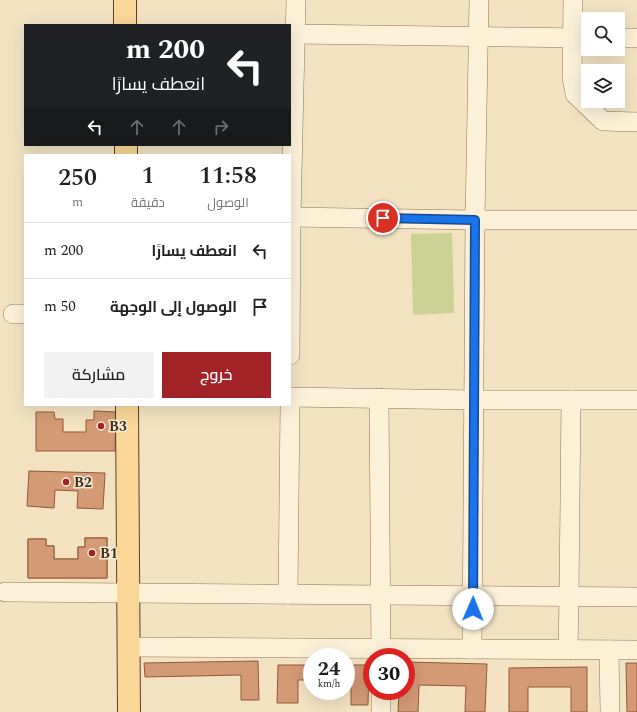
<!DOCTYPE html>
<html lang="ar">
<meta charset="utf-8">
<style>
:root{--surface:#fff;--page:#f2f2f2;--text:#222;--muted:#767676;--line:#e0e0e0;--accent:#a32227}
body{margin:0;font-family:Spectral,Cairo,serif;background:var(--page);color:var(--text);direction:rtl;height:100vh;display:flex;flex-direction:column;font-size:15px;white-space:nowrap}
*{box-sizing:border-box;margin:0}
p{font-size:13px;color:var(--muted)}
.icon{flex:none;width:22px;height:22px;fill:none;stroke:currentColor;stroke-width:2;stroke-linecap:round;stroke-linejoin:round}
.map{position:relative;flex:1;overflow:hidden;direction:ltr}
.drawer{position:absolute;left:24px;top:154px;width:267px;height:252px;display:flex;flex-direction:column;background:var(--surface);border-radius:0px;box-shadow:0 4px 16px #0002;direction:rtl}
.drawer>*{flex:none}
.top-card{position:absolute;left:24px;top:24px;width:267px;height:122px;border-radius:0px;box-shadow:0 4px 16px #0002;direction:rtl;background:#202124;color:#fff;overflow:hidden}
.tools{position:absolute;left:581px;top:12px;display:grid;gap:8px}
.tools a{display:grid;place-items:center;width:44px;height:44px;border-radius:0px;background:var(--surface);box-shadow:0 4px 16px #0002;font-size:20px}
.speed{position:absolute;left:303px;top:648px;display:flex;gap:8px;font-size:20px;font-weight:700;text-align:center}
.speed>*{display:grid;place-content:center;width:52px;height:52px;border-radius:50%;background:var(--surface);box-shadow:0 4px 16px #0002;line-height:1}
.speed small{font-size:10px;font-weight:400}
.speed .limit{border:6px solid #d22;background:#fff;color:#111}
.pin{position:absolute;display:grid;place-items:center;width:34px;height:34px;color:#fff;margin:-17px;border:2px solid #fff;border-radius:50%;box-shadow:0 1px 4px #0007}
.me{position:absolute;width:44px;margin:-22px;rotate:1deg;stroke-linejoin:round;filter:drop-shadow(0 0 3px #0008)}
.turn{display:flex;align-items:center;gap:14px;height:84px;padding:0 20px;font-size:18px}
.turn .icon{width:52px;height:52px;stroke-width:2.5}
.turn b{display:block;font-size:28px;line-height:34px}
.lanes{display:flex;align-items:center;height:38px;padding:0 20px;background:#0003;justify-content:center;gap:20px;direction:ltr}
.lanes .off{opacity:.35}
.eta{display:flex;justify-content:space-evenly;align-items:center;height:68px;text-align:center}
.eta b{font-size:24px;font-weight:600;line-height:28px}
.button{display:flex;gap:8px;margin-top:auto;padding:8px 20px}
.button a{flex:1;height:46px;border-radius:0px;background:var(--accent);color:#fff;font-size:16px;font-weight:600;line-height:46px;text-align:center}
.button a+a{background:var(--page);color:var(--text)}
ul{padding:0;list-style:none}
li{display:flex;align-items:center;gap:12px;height:56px;padding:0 20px;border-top:1px solid var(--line)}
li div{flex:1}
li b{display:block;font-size:15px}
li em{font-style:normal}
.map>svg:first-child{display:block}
.green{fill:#ccd195}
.building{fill:#d39a75;stroke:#8f5a3b}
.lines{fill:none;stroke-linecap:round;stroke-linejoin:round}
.minor-casing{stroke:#8e7357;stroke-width:20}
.major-casing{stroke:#5b412c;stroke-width:24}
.minor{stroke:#fcf0d7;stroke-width:19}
.major{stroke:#f8d797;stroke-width:22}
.route-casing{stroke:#114b97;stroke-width:10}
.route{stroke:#1a73e8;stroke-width:7}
.poi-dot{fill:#a32227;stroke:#f9edd3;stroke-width:1.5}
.labels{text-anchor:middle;stroke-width:3;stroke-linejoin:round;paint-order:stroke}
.poi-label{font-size:14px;font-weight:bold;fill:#3c2b1d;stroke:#f9edd3;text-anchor:start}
</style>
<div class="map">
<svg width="637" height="712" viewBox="0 0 637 712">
<rect width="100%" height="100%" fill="#f2e2c2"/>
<path class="green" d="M452,233L454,313L413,315L411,234Z"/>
<g class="building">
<path d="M94,411L116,412L115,451H36V412H54L55,419H63V432H86V420H94Z"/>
<path d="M29,471L105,473L103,509L77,508L78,491L55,490L54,508L27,506Z"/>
<path d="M85,538H107V578H28V539H46V546H54V559H78V547H85Z"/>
<path d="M85,538H107V578H28V539H46V546H54V559H78V547H85Z"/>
<path d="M258,661L259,700H241V675L145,677L144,663Z"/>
<path d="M406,662L487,664L485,712H465L466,686L419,685L418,712H398L399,691H406Z"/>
<path d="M626,663H637V712H627Z"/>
<path d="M278,665H312V680H298V703H277Z"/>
<path d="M346,665H369L368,705H351V680H346Z"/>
<path d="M587,667V712H571V687H528V712H509V668Z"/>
</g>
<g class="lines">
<g class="minor-casing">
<g id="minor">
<path d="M573,0L572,77L575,94L603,121L637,122"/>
<path d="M296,34L588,38"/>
<path d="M618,38H637"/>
<path d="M290,217L475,220H637"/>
<path d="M13,314H25"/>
<path d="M290,355L291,217L296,0"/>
<path d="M290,397L474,400H637"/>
<path d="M379,398L381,657"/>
<path d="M5,592L637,597"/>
<path d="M288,594L290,405"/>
<path d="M128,647L637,650"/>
<path d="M472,649L475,220L479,0"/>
<path d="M568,650L569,596L571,400"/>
<path d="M609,650L610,712"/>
<path d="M381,691V712"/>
</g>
</g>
<g class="major-casing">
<g id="major">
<path d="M125,0V25"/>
<path d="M126,145V155"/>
<path d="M127,405L129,712"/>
</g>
</g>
<use href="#minor" class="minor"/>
<use href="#major" class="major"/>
</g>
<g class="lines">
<g class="route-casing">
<path id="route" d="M383,218L475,220L473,609"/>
</g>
<use href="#route" class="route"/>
</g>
<g class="poi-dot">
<circle cx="101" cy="426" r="4"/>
<circle cx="66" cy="482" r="4"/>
<circle cx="92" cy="553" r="4"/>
</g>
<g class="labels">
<g class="poi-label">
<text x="109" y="431">B3</text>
<text x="74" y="487">B2</text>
<text x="100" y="558">B1</text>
</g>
</g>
</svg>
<div class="tools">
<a><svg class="icon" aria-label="search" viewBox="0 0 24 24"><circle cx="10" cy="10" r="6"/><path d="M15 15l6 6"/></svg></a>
<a><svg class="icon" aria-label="layers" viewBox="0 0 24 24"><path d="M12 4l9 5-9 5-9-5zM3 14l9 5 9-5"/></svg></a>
</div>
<div class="speed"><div>24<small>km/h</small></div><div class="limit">30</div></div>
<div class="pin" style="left:383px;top:218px;background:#d93025"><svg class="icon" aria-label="arrive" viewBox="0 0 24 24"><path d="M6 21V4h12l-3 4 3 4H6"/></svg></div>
<svg class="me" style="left:473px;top:609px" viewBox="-20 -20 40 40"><circle r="19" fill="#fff"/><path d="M0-13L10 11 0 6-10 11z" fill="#1a73e8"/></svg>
<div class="top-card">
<div class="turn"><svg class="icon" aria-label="left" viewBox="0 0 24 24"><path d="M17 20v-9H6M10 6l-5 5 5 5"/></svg><div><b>200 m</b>انعطف يسارًا</div></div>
<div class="lanes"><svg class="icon" aria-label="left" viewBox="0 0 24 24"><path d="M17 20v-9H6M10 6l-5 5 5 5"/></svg><svg class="icon off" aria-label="ahead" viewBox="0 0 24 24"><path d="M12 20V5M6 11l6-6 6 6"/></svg><svg class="icon off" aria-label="ahead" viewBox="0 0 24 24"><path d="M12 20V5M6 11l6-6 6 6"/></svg><svg class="icon off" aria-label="right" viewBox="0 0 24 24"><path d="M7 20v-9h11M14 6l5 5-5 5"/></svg></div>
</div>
<section class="drawer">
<div class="eta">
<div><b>11:58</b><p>الوصول</p></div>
<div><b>1</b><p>دقيقة</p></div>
<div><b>250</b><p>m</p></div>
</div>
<ul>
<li><svg class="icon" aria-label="left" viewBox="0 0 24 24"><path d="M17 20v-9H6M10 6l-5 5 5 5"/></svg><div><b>انعطف يسارًا</b></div><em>200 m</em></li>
<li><svg class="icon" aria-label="arrive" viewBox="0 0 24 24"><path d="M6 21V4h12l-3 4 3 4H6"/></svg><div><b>الوصول إلى الوجهة</b></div><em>50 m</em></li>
</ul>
<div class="button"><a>خروج</a><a>مشاركة</a></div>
</section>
</div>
